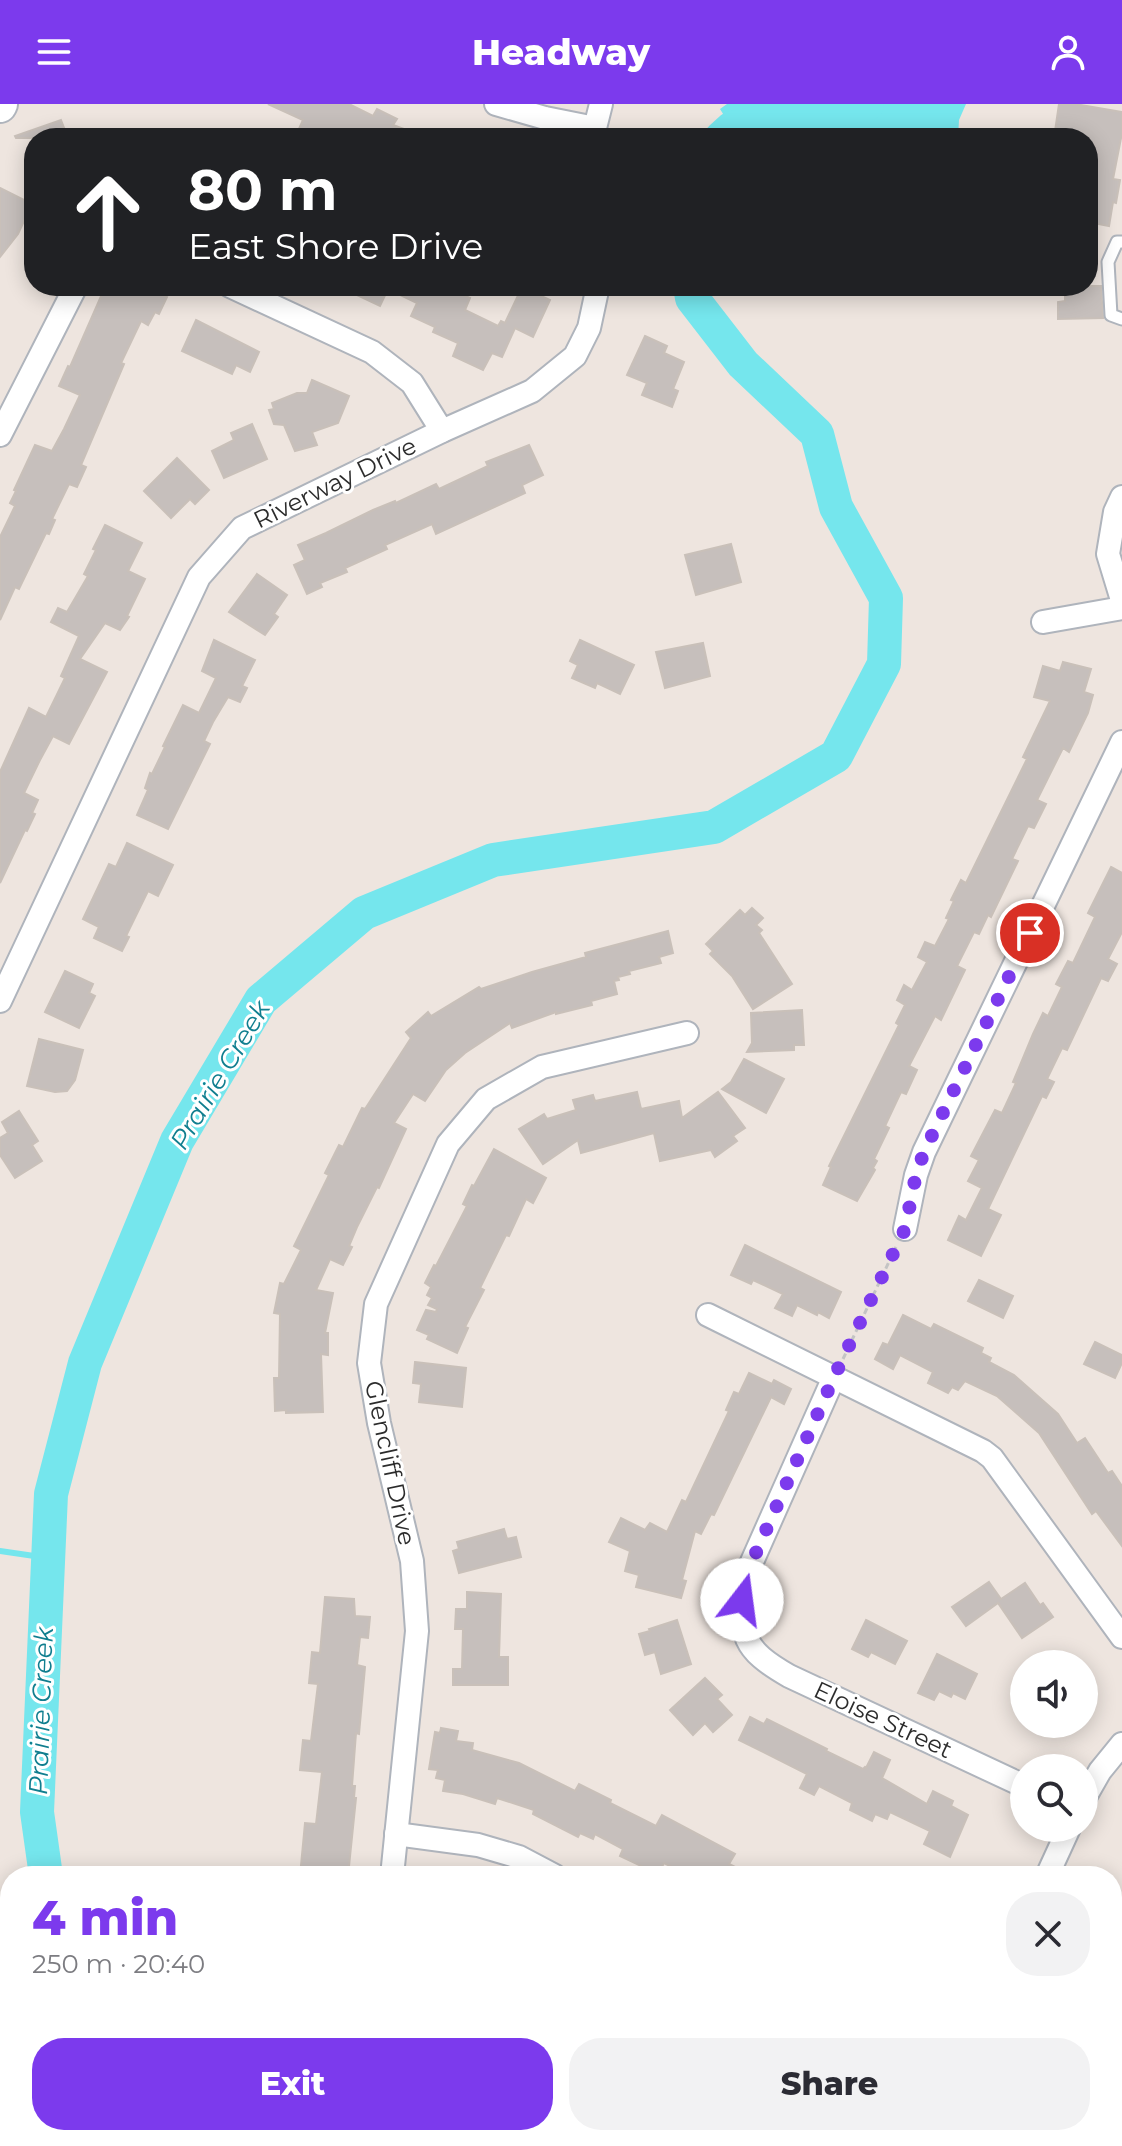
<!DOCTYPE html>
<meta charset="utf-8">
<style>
:root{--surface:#fff;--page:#f2f2f3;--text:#2b2b33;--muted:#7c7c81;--accent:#7c3aed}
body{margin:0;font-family:Montserrat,sans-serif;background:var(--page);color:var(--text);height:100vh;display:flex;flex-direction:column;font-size:30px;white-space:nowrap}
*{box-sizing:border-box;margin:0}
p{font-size:26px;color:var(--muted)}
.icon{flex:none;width:44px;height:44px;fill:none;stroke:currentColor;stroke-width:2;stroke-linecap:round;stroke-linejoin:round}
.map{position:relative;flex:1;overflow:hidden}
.panel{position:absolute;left:0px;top:1762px;width:1122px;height:280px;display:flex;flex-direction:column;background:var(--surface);border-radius:32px 32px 0 0;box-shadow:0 4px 20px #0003}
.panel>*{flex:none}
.top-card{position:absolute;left:24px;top:24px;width:1074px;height:168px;border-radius:32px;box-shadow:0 4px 20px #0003;background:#202124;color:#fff;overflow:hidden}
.controls{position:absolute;left:1010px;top:1546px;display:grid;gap:16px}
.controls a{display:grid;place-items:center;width:88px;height:88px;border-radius:50%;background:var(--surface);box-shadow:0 4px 20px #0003;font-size:40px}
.pin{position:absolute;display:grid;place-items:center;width:68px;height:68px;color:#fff;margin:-34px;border:4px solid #fff;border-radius:50%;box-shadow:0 2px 8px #0007}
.me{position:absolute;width:88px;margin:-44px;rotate:15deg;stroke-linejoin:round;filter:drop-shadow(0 0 6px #0008)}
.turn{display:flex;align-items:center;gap:28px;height:168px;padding:0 32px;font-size:36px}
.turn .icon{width:104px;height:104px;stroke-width:2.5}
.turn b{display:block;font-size:56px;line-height:68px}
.round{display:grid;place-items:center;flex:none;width:84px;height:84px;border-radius:32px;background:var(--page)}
.headline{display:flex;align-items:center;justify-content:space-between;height:136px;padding:0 32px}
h1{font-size:48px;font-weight:800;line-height:60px;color:var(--accent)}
.button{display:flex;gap:16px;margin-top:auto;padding:16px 32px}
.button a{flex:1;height:92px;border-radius:32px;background:var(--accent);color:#fff;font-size:32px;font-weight:800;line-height:92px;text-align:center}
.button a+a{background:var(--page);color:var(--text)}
header{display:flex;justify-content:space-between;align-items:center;height:104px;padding:0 32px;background:var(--accent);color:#fff;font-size:36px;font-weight:800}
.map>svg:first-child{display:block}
.water{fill:#75e6ed}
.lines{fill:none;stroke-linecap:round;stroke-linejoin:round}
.stream{stroke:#75e6ed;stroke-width:6}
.river{stroke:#75e6ed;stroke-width:34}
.building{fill:#c6bfbc;stroke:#c9c0b9;stroke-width:2}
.service-casing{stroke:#afb4bc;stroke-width:15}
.minor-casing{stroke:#afb4bc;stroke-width:26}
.secondary-casing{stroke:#afb4bc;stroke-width:36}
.path{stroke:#c4c4c4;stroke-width:3;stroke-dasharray:6 4;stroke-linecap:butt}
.service{stroke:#fff;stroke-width:11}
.minor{stroke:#fff;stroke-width:22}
.secondary{stroke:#fff;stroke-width:32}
.route{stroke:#7c3aed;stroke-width:14;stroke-dasharray:0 25.2}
.labels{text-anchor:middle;stroke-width:6;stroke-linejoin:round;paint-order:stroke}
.street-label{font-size:24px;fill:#2c2c2c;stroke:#fff}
.water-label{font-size:26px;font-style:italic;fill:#107e8f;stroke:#fff}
</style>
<header><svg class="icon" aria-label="menu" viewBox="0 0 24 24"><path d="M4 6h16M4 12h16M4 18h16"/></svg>Headway<svg class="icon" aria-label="person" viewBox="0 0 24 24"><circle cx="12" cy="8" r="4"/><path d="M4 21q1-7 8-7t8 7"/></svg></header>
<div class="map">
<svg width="1122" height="2042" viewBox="0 0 1122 2042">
<rect width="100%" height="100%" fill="#eee5df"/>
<path class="water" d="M727,0H966L959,16L958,34H738L720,5Z"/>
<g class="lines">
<path class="stream" d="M0,1447L48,1454"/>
<g class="river">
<path d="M721,34L732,24L867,0"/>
<path d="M46,1772L37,1708L51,1390L85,1259L177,1037L261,896L364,809L493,756L714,723L836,652L884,560L886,494L836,403L817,330L743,260L692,194L690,182"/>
<path d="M0,1954L10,1949"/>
</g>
</g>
<g class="building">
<path d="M268,0H349L373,12L377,5L397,15L393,21L423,32V34H313L298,27L303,16Z"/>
<path d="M1059,0H1075L1122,8V29L1113,75L1120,76L1116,99L1113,98L1109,122L1088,118V34H1054Z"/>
<path d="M61,16L68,34H16L15,32Z"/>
<path d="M0,84L32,100L18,130L0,153Z"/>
<path d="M121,182H142L167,193L159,210L155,208L148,221L141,217L121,259L124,260L81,361L86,363L77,383L69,380L52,415L55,416L49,430L46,429L19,485L15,483L0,516V433L15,402L10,399L16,387L14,386L35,341L52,347L64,325L80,291L59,282L68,262L70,263L105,183L118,189Z"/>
<path d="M338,182H445L470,194L465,206L498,222L501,217L505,219L522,183L550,196L533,233L515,224L502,253L492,249L483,266L453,252L458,239L433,228L435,223L411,212L417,199L388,185L380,202Z"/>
<path d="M1065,182H1101L1103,214L1058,215V198L1065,197Z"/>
<path d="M196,216L259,248L250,268L236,261L232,270L182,247Z"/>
<path d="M645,232L667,242L664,249L684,258L673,285L678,287L672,303L642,291L647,279L627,271Z"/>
<path d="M312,276L349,292L338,319L312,328L317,341L295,347L284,321L274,320L269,306L274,305L272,299L297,289H307Z"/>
<path d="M252,320L267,355L224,374L212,347L234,336L231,329Z"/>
<path d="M529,341L543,371L522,381L525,389L436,430L432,420L385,441L387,445L345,464L347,468L320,479L322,483L307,490L294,461L305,456L298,441L326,429L373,406L395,397L396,399L436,380L439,385L488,362L486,358Z"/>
<path d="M177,354L209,386L195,400L190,395L171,414L144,387Z"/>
<path d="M105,421L142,439L128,467L145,475L127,512L129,513L120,526L105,519L80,555L107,568L69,640L53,632L40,656L24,689L38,696L32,709L35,710L27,727L25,726L0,779V668L29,604L46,613L65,574L61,572L79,532L51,518L58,504L67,508L88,472L84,470L96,446L93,445Z"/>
<path d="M731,440L741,478L696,491L685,451Z"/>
<path d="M257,470L287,491L274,510L278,513L265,531L229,508Z"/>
<path d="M214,536L255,556L242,582L247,584L240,598L228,593L213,618L204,637L210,640L168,725L137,711L148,686L145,684L150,669L152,670L165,643L163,642L183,601L199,609L216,574L202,567Z"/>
<path d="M580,536L634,561L620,590L597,579L595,584L572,574L578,561L570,557Z"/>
<path d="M703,539L710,572L665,584L656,548Z"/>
<path d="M1063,558L1091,565L1084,588L1093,591L1088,609L1069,648L1063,644L1037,696L1046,700L1034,724L1028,722L1012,755L1018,757L991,813L988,811L979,830L974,828L957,862L965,866L941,916L935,912L909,962L917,966L906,990L901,988L885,1022L889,1024L874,1055L877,1057L873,1064L875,1066L857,1097L823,1081L831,1063L829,1062L899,921L896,919L905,901L897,896L904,881L912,886L927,858L918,853L925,838L935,842L949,815L946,814L954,797L951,796L961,776L966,779L1027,655L1023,653L1050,597L1034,593L1043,562L1060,567Z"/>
<path d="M127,739L173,761L158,792L148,787L126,832L129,833L122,847L94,834L99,823L83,815L109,760L116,763Z"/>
<path d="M1111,763L1122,769V828L1108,855L1117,860L1108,877L1101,874L1067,946L1062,944L1047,975L1054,978L1046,994L1042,992L988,1105L1001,1111L981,1152L948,1136L959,1112L966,1116L982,1084L968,1077L979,1056L971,1052L995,1006L1002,1009L1016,979L1013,978L1033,930L1043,909L1048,912L1062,883L1056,880L1068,857L1073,859L1095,813L1088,809Z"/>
<path d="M752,804L763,814L756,821L762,826L759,829L792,880L753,905L732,872L710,850L713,847L706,840L740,806L745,811Z"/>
<path d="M668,827L673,849L659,853L661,859L629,867L630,870L618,873L619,876L614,877L617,890L591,897L592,901L556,910V908L512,924L510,919L465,949L446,966L425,997L413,990L394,1019L406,1025L379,1084L377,1083L357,1123L349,1142L352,1143L343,1161L330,1155L316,1186L333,1189L325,1229H328V1251L321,1250L323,1308L286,1309V1306L275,1307L274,1274H279L280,1210L274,1209L280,1179L284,1180L301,1146L294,1142L329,1071L325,1069L339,1041L343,1043L362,1004L365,1005L411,934L406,928L428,908L431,912L479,883L481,885L532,868L586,853L585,849Z"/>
<path d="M65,867L93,880L89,889L95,892L79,924L45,908Z"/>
<path d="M802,906L804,941H794V946L747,948L752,939L751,909Z"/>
<path d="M39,935L83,946L75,976L67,987L55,988L27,982Z"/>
<path d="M744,955L784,975L766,1009L722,985L731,978Z"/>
<path d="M637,988L641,1005L679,997L682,1014L718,988L745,1024L733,1032L737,1037L715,1053L711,1046L660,1057L654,1029L581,1049L578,1036L543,1060L519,1025L544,1010L547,1015L576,1006L573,996L593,991L595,997Z"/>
<path d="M19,1007L38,1037L32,1041L42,1057L15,1074L0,1051V1034L8,1029L2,1018Z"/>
<path d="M494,1045L546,1074L533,1099L526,1095L509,1132L506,1131L480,1184L484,1186L465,1223L468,1224L457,1249L427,1235L429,1231L417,1226L426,1206L436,1208L437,1205L428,1201L432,1194L427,1191L431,1183L425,1179L434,1161L436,1162L467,1102L463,1100L472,1081L474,1082Z"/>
<path d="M745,1141L841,1188L829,1214L818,1208L817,1211L797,1201L792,1212L775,1204L783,1190L753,1176L751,1180L731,1171Z"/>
<path d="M979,1176L1013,1192L1003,1214L968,1197Z"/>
<path d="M903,1211L931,1225L934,1220L983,1244L981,1249L991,1254L989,1258L1014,1271L1058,1310L1077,1339L1085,1334L1108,1369L1112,1367L1122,1382V1442L1096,1407L1092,1410L1039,1329L997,1292L965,1277L958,1286L952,1283L948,1289L928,1279L933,1268L900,1251L893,1265L875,1255L883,1239L888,1241Z"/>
<path d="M1095,1238L1122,1251V1259L1115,1274L1084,1260Z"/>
<path d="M415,1258L466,1264L462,1303L419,1298L421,1280L413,1279Z"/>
<path d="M749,1269L772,1280L774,1276L791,1285L784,1300L771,1293L714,1411L711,1410L701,1430L695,1427L682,1476L686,1477L681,1494L636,1483L639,1471L625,1467L630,1447L609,1438L621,1414L645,1426L650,1419L667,1428L682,1396L686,1398L729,1307L726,1306L734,1288L739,1290Z"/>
<path d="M504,1425L507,1435L516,1433L521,1453L459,1469L453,1447L459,1445L457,1438Z"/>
<path d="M989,1478L1001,1495L1025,1479L1040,1501L1043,1499L1053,1513L1022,1534L998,1499L966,1522L952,1503Z"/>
<path d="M467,1488L501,1490L499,1553H508V1581H453V1565H462L463,1525H455L456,1505H467Z"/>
<path d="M325,1493L354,1495L355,1512L370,1513L368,1534L360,1533L357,1561L365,1563L359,1630L356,1629L352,1682H355L354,1694H356L348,1772H300L305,1719L316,1720L322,1668L300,1666L303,1636L311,1637L318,1580L309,1579L312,1548L320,1549Z"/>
<path d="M677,1516L691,1560L661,1570L655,1548L645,1551L639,1530L650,1527L649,1525Z"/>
<path d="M866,1516L907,1537L895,1560L871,1548L868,1553L852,1545Z"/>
<path d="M937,1550L977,1570L965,1595L953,1589L951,1593L939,1587L934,1596L918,1589Z"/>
<path d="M705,1574L722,1591L717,1595L732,1611L713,1628L705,1619L693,1631L670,1606Z"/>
<path d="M750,1613L764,1620L767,1615L827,1645L826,1647L863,1665L865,1663L866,1664L874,1648L890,1656L882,1674L927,1700L933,1687L953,1697L951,1702L968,1711L950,1753L924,1740L930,1727L890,1708L887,1715L875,1710L872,1717L850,1706L852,1699L819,1682L814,1691L800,1684L807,1670L739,1636Z"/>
<path d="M441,1624L458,1627L456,1637L473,1639L472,1646L519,1659L575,1687L579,1680L611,1696L610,1699L656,1722L662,1711L735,1750L729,1760L753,1772H690L664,1759L658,1770L620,1752L623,1745L595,1730L593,1735L580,1729L578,1733L533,1710L534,1706L497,1694L495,1700L463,1690L443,1687L445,1676L436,1674L438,1666L429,1665L435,1628L440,1629Z"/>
</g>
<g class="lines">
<g class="service-casing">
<path id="service" d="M1122,138H1117L1108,158L1111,211L1122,215"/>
</g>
<g class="minor-casing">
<g id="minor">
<path d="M496,0L545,14L595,24"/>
<path d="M596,34L595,24L601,0"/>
<path d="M230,182L372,248L412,279L442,327"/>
<path d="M0,331L76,182"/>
<path d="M1122,393L1115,408L1108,450L1122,496"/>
<path d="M1043,518L1122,504"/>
<path d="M0,897L199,473L242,424L442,327L532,287L575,252L589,224L598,182"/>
<path d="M905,1125L916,1071L924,1048L1122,638"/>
<path d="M708,1211L983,1347L992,1354L1122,1533"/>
<path d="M834,1273L743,1478C740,1532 742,1545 789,1572L1024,1682"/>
<path d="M1084,1695L1100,1667L1122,1640"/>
<path d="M396,1730L478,1741L519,1753L555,1772"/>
<path d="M392,1772L417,1527L412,1457L379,1319L369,1259L376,1200L448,1040L486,995L542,963L687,929"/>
<path d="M1047,1772L1069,1724"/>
<path d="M1112,1891L1122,1896"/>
<path d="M308,2042L313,2032"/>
<path d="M600,2042L605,2032"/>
<path d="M920,2042L925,2032"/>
</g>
</g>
<g class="secondary-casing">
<path id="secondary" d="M0,2L1,0"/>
</g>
<path class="path" d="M843,1255L896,1143"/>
<use href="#service" class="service"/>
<use href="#minor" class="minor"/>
<use href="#secondary" class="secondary"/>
</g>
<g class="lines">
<path class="route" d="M742,1496L743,1478L834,1273L905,1125L916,1071L924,1048L1030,829"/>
</g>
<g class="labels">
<g class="street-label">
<text transform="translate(335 379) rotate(-26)" y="8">Riverway Drive</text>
<text transform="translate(390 1359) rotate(78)" y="8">Glencliff Drive</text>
<text transform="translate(883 1616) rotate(25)" y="8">Eloise Street</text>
</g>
<g class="water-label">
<text transform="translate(220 971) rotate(-59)" y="9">Prairie Creek</text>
<text transform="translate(41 1607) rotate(-88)" y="9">Prairie Creek</text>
</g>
</g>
</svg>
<div class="controls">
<a><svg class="icon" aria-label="sound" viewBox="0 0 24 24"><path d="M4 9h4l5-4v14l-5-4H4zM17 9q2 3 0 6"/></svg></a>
<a><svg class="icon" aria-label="search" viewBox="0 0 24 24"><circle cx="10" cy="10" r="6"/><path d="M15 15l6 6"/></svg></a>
</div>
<div class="pin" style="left:1030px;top:829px;background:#d93025"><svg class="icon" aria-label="arrive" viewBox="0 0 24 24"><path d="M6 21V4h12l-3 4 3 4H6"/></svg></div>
<svg class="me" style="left:742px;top:1496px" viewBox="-20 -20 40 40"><circle r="19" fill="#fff"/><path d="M0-13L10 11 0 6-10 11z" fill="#7c3aed"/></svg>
<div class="top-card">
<div class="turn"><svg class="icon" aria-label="ahead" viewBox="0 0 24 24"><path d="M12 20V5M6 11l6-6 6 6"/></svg><div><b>80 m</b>East Shore Drive</div></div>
</div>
<section class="panel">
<div class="headline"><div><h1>4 min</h1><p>250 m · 20:40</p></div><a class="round"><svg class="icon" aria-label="close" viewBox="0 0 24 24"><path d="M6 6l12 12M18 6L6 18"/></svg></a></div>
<div class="button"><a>Exit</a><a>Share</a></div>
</section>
</div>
